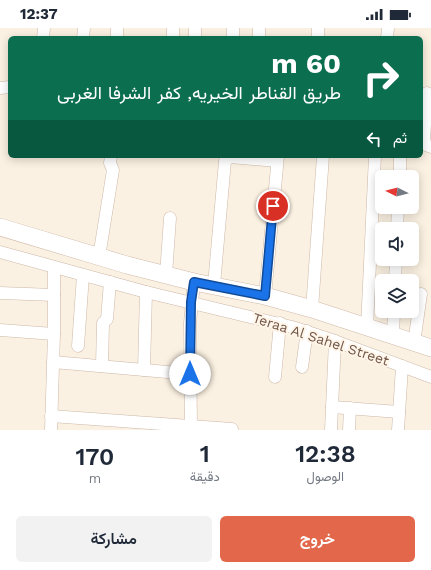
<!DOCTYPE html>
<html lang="ar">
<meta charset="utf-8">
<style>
:root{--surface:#fff;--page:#f2f2f3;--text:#1f2937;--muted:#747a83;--accent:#e3674a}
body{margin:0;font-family:"Work Sans",Vazirmatn,sans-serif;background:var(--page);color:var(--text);direction:rtl;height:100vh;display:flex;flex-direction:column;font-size:15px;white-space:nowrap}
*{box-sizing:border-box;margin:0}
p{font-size:13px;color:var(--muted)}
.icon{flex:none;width:22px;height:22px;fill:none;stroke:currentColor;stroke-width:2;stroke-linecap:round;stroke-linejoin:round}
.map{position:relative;height:402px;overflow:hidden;direction:ltr}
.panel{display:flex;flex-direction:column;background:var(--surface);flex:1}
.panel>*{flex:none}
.guide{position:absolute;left:8px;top:8px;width:415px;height:122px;border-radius:6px;box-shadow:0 2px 10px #0003;direction:rtl;background:#0b6e4f;color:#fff;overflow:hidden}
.needle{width:26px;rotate:276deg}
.tools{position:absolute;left:375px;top:142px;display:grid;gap:8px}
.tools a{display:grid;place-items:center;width:44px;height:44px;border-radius:6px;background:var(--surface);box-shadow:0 2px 10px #0003;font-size:20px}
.pin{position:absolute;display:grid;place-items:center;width:34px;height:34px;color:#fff;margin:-17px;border:2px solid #fff;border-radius:50%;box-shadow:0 1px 4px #0007}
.me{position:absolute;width:44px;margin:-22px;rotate:0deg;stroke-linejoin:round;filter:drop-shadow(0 0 3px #0008)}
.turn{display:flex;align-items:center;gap:14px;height:84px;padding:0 16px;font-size:18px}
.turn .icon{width:52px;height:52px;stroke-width:2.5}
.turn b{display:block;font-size:28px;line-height:34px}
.then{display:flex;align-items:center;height:38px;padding:0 16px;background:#0003;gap:8px;font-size:15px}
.eta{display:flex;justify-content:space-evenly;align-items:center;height:68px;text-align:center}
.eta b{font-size:24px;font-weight:600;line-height:28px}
.button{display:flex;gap:8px;margin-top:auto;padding:8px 16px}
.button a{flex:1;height:46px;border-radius:6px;background:var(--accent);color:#fff;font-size:16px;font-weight:600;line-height:46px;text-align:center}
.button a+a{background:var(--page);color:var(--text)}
.status{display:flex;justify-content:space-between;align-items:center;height:28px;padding:0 20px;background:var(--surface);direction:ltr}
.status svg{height:11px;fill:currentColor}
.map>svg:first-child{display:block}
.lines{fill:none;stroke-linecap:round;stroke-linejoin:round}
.street-casing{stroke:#ccb8a9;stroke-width:13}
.secondary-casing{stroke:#d1baaa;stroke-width:18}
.street{stroke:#fff;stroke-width:12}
.secondary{stroke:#fff;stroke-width:17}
.route-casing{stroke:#114b97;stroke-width:10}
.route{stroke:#1a73e8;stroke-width:7}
.labels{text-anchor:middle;stroke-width:4;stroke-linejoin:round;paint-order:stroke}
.street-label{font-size:14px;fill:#725749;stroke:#fff5e8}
</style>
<div class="status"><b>12:37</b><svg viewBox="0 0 49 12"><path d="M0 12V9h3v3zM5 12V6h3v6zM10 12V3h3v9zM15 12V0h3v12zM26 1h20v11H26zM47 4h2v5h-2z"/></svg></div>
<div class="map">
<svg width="431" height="402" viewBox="0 0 431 402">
<rect width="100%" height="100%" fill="#fbf1e2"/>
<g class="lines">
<g class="street-casing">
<g id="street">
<path d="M43,10L44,0"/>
<path d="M83,10L84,0"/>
<path d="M117,10V0"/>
<path d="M173,10V0"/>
<path d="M195,10V0"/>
<path d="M233,10V0"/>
<path d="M259,10V0"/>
<path d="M318,10V0"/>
<path d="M387,10L388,0"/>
<path d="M0,60L10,59"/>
<path d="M427,65L424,112L426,117L431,119"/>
<path d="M400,149V128"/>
<path d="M397,201L398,179"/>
<path d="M0,224L146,264L292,299L335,313L431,349"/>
<path d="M99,229L113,142L110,135L111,128"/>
<path d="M166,247L170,190"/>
<path d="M395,253L396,231"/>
<path d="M214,257L225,133L230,129L277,133"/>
<path d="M0,265L54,267"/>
<path d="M265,268L278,128"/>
<path d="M312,281L323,128"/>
<path d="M367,300L375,128"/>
<path d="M0,302L54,306"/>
<path d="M393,308L394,283"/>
<path d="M414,315L421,266"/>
<path d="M78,318L83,247"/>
<path d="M53,334L190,346"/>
<path d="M102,338L103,295L107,291L110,254"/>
<path d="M302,339L307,303"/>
<path d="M144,342L146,264"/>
<path d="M275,349L280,295"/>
<path d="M332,379L399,384"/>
<path d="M51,388L232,401"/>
<path d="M51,402L54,306V239"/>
<path d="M191,402L190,295L194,254"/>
<path d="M331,402L335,313"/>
<path d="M349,402L350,380"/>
<path d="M398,402L402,338"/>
</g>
</g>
<g class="secondary-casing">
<path id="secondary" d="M0,199L127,237L194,254L265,268L312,281L431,320"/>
</g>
<use href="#street" class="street"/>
<use href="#secondary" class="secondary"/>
</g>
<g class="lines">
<g class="route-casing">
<path id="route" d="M190,346L191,274L194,254L265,268L273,178"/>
</g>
<use href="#route" class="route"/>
</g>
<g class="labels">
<g class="street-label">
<text transform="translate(321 311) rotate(18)" y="5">Teraa Al Sahel Street</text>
</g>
</g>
</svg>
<div class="tools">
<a><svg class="needle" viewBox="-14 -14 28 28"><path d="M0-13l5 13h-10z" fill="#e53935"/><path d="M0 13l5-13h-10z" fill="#747a83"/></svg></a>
<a><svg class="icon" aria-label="sound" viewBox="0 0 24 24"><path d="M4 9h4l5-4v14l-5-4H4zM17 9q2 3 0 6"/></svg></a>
<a><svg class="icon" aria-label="layers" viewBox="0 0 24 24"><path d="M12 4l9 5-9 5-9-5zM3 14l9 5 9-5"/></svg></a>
</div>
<div class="pin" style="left:273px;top:178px;background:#d93025"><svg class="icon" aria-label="arrive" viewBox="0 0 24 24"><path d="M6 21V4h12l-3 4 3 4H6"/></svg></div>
<svg class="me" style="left:190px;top:346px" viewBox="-20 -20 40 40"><circle r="19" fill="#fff"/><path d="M0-13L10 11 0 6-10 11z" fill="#1a73e8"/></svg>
<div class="guide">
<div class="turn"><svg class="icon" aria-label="right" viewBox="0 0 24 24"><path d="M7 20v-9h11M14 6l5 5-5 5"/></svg><div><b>60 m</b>طريق القناطر الخيريه, كفر الشرفا الغربى</div></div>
<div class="then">ثم<svg class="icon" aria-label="left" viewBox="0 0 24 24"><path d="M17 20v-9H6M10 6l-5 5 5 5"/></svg></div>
</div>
</div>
<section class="panel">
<div class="eta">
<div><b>12:38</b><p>الوصول</p></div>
<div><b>1</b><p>دقيقة</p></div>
<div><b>170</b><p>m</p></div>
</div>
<div class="button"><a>خروج</a><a>مشاركة</a></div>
</section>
